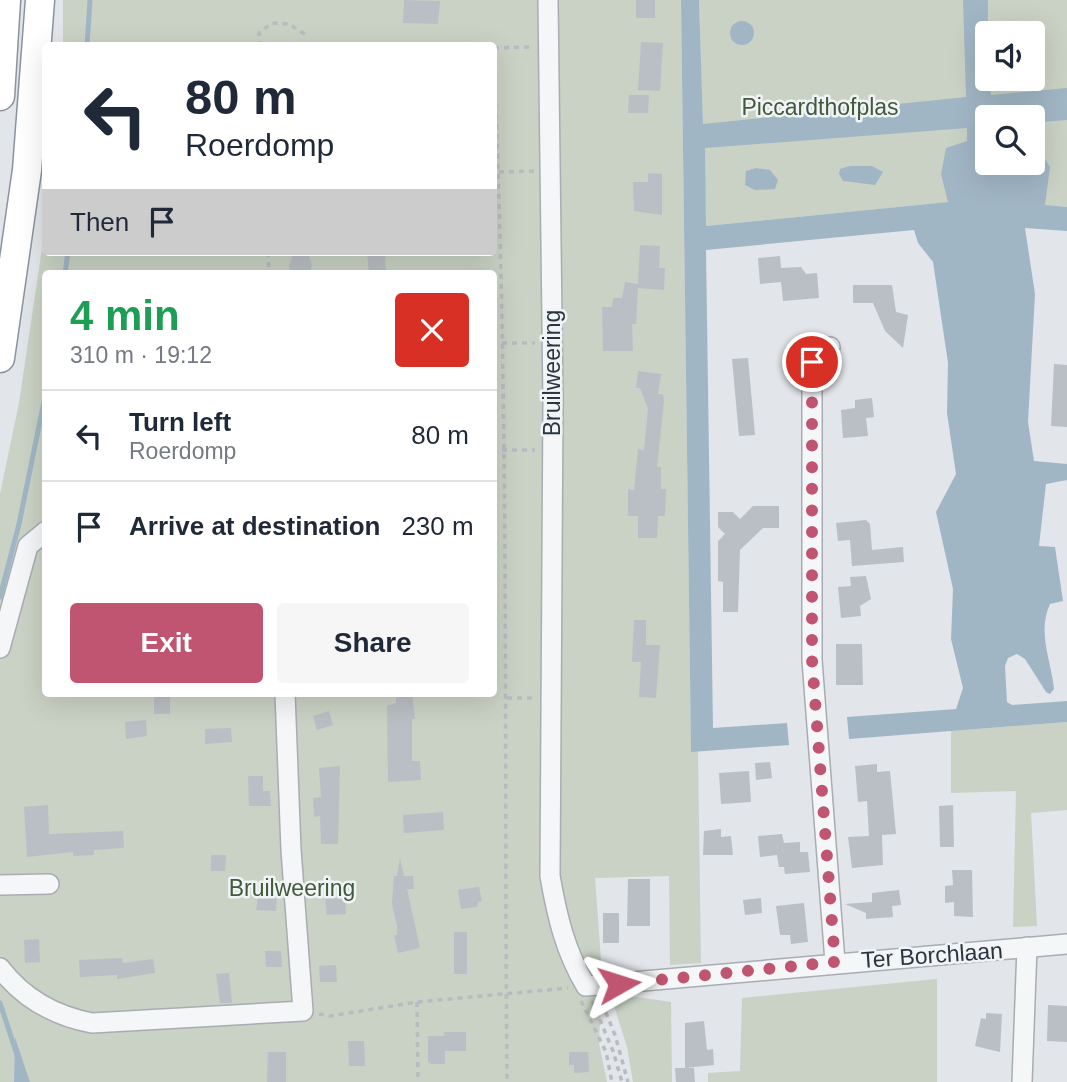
<!DOCTYPE html>
<meta charset="utf-8">
<style>
:root{--surface:#fff;--page:#f6f6f7;--text:#1f2937;--muted:#747a83;--line:#e0e1e3;--accent:#bf5570}
body{margin:0;font-family:Helvetica,sans-serif;background:var(--page);color:var(--text);height:100vh;display:flex;flex-direction:column;font-size:26px;white-space:nowrap}
*{box-sizing:border-box;margin:0}
p{font-size:23px;color:var(--muted)}
.icon{flex:none;width:38px;height:38px;fill:none;stroke:currentColor;stroke-width:2;stroke-linecap:round;stroke-linejoin:round}
.map{position:relative;flex:1;overflow:hidden}
.details{position:absolute;left:42px;top:270px;width:455px;height:427px;display:flex;flex-direction:column;background:var(--surface);border-radius:7px;box-shadow:0 7px 28px #0002}
.details>*{flex:none}
.hud{position:absolute;left:42px;top:42px;width:455px;height:214px;border-radius:7px;box-shadow:0 7px 28px #0002;background:#fff;color:var(--text);overflow:hidden}
.tools{position:absolute;left:975px;top:21px;display:grid;gap:14px}
.tools a{display:grid;place-items:center;width:70px;height:70px;border-radius:7px;background:var(--surface);box-shadow:0 7px 28px #0002;font-size:35px}
.pin{position:absolute;display:grid;place-items:center;width:60px;height:60px;color:#fff;margin:-30px;border:4px solid #fff;border-radius:50%;box-shadow:0 2px 7px #0007}
.me{position:absolute;width:77px;margin:-38px;rotate:84deg;stroke-linejoin:round;filter:drop-shadow(0 0 5px #0008)}
.turn{display:flex;align-items:center;gap:24px;height:147px;padding:0 28px;font-size:32px}
.turn .icon{width:91px;height:91px;stroke-width:2.5}
.turn b{display:block;font-size:49px;line-height:60px}
.then{display:flex;align-items:center;height:66px;padding:0 28px;background:#0003;gap:14px;font-size:26px}
.round{display:grid;place-items:center;flex:none;width:74px;height:74px;border-radius:7px;background:var(--page)}
.summary{display:flex;align-items:center;justify-content:space-between;height:119px;padding:0 28px}
h1{font-size:42px;font-weight:700;line-height:52px;color:#1e9e55}
.button{display:flex;gap:14px;margin-top:auto;padding:14px 28px}
.button a{flex:1;height:80px;border-radius:7px;background:var(--accent);color:#fff;font-size:28px;font-weight:700;line-height:80px;text-align:center}
.button a+a{background:var(--page);color:var(--text)}
ul{padding:0;list-style:none}
li{display:flex;align-items:center;gap:21px;height:91px;padding:0 28px;border-top:2px solid var(--line)}
li div{flex:1}
li b{display:block;font-size:26px}
li em{font-style:normal}
.map>svg:first-child{display:block}
.green{fill:#c9d2c4;fill-rule:evenodd}
.water{fill:#a1b6c5;fill-rule:evenodd}
.lines{fill:none;stroke-linecap:round;stroke-linejoin:round}
.stream{stroke:#a1b6c5;stroke-width:5}
.building{fill:#babfc5}
.minor-casing{stroke:#a8adb3;stroke-width:22}
.highway-casing{stroke:#8b949e;stroke-width:31}
.path{stroke:#b8bcc0;stroke-width:3.5;stroke-dasharray:5 5;stroke-linecap:butt}
.minor{stroke:#f4f6f7;stroke-width:19}
.highway{stroke:#fff;stroke-width:28}
.route{stroke:#bf5570;stroke-width:12;stroke-dasharray:0 21.6}
.labels{text-anchor:middle;stroke-width:5;stroke-linejoin:round;paint-order:stroke}
.park-label{font-size:23px;fill:#43593b;stroke:#f1f4f6}
.street-label{font-size:23px;fill:#2c353f;stroke:#f1f4f6}
</style>
<div class="map">
<svg width="1067" height="1082" viewBox="0 0 1067 1082">
<rect width="100%" height="100%" fill="#e2e5e9"/>
<g class="green">
<path d="M63,0H681L691,751H698L701,963L670,965L669,876L595,878L602,974L599,1043L607,1082H30L16,1040L14,1082H0V494L19,403L45,228L46,252H494V46L63,45ZM46,273H494V693H46Z"/>
<path d="M699,0H1067V207L949,202L706,226ZM987,33H1032V79H987ZM987,117H1032V163H987Z"/>
<path d="M1067,722V810L1031,813L1037,926L1013,927L1016,791L951,793V731Z"/>
<path d="M937,979V1082H708V1073L740,1071L742,998Z"/>
<path d="M610,993L671,1002L672,1082H633L627,1047Z"/>
</g>
<g class="water">
<path d="M681,0H699L703,124L966,97L963,0H988L987,79H990L991,95L1067,88V120L1042,122V154L1050,167L1045,205L1067,207V231L1025,228L1035,294L1028,422L1034,461L1067,464V480L1046,484L1039,546L1055,547L1063,601L1050,604C1037,632 1051,660 1054,689L1050,694L1046,692L1025,659L1017,654L1008,658L1005,666L1007,702L1012,705L1067,701V722L849,739L847,717L956,709L963,688L951,639L953,589L936,512L956,474L947,413L948,363L933,262L918,243L914,230L706,250L713,728L787,723L789,745L691,752ZM987,117H1032V163H987ZM967,128V141L946,148L941,174L948,202L706,226L705,148Z"/>
<circle cx="742" cy="33" r="12"/>
<path d="M850,166H872L883,172L875,185L843,181L839,174L840,169Z"/>
<path d="M756,168L770,170L778,180L775,189L755,190L745,185L746,171Z"/>
<path d="M15,1037L30,1082H14Z"/>
</g>
<g class="lines">
<g class="stream">
<path d="M87,46L90,0"/>
<path d="M65,273L68,252"/>
<path d="M0,597L19,524L46,392"/>
<path d="M0,1003L17,1055"/>
</g>
</g>
<g class="building">
<path d="M404,0L440,1L438,24L403,23Z"/>
<rect x="636" y="0" width="19" height="18"/>
<path d="M641,42L663,43L660,91L638,90Z"/>
<path d="M629,95H649L648,113H628Z"/>
<path d="M648,173L662,174V215L634,211L633,182H648Z"/>
<path d="M640,245L660,246L659,268H665L664,290L638,288L636,324H632L633,351H603L602,307H612L613,298H622L625,282L638,284Z"/>
<path d="M294,252H308L312,265L310,273H291L289,266Z"/>
<path d="M367,252H385L386,273H369Z"/>
<path d="M780,256L781,268L801,267L806,274L817,273L819,298L783,301L781,282L760,284L758,258Z"/>
<path d="M853,285H892L896,312L908,315L903,348L885,331L873,303H853Z"/>
<path d="M748,358L755,435L739,436L732,359Z"/>
<path d="M1054,364L1067,365V427L1051,426Z"/>
<path d="M638,371L661,374L658,394H663L664,401L657,467H661V489H666L665,516H658L657,538H638V516H628V489L634,490L638,449L644,450L648,409L640,388H636Z"/>
<path d="M872,398L874,417L866,418L868,436L843,438L841,410L855,408V400Z"/>
<path d="M753,506H779V528H763L740,550L738,612H723V582L718,581V541L725,534L718,527V512H733L740,519Z"/>
<path d="M866,520L870,524L872,550L903,547L904,562L852,566L850,540L838,541L836,523Z"/>
<path d="M866,576L871,599L860,606L861,616L841,618L838,587L851,586L850,577Z"/>
<path d="M634,620H646V645H660L656,698L639,697L641,662H632Z"/>
<path d="M836,644H862L863,685H836Z"/>
<path d="M396,693H412L415,719H412V761H420L421,780L388,782L387,706L396,703Z"/>
<rect x="154" y="695" width="16" height="19"/>
<path d="M329,711L333,725L317,730L313,716Z"/>
<path d="M146,720L147,736L126,739L125,722Z"/>
<path d="M231,728L232,742L205,744V729Z"/>
<path d="M770,762L772,778L756,780L755,763Z"/>
<path d="M877,764V772L890,771L896,834L882,835L883,865L852,868L848,837L869,836L867,801L858,802L855,766Z"/>
<path d="M340,766L338,844H321L320,816L314,817L313,798L321,797L319,768Z"/>
<path d="M749,771L751,802L721,804L719,773Z"/>
<path d="M248,776H263V791H270L271,806H249Z"/>
<path d="M48,805L49,834L123,831L124,848L94,850V855L73,856V852L27,857L24,807Z"/>
<path d="M953,805L954,847H940L939,806Z"/>
<path d="M443,812L444,830L404,833L403,815Z"/>
<path d="M721,829V837L731,836L733,855H703L704,831Z"/>
<path d="M782,834L784,843L800,842V852H808L810,872L785,874L784,867H779L777,855L760,857L758,836Z"/>
<path d="M211,855H226L225,871H211Z"/>
<path d="M400,858L404,876H413L414,889H407L420,948L398,953L394,935H397V926L392,904L394,876H397Z"/>
<path d="M952,870H972L973,917L954,916V902L945,903V886L953,885Z"/>
<path d="M628,879H650V926H627Z"/>
<path d="M260,884H272V895H277L276,911L256,910Z"/>
<path d="M479,887L482,901L478,902L477,907L461,909L458,890Z"/>
<path d="M899,890L901,905L892,906L893,917L866,919V913L845,904L872,902V893Z"/>
<path d="M345,896L346,914L327,915L325,897Z"/>
<path d="M761,898L762,913L745,915L743,900Z"/>
<path d="M804,903L808,942L791,944L790,935H780L776,906Z"/>
<rect x="603" y="913" width="16" height="30"/>
<rect x="454" y="932" width="13" height="42"/>
<path d="M39,939L40,962L25,963L24,940Z"/>
<path d="M265,951H281L282,967H266Z"/>
<path d="M122,958L123,963L153,959L155,973L117,979V975L80,977L79,960Z"/>
<path d="M336,965L337,982H320L319,966Z"/>
<path d="M229,973L232,1003H220L216,974Z"/>
<path d="M1048,1005L1067,1006V1042L1047,1041Z"/>
<path d="M986,1013L1002,1014L1000,1052L975,1046L981,1018L986,1019Z"/>
<path d="M704,1021L707,1050L713,1049L714,1065L685,1068H694L695,1082H676L675,1068H685V1023Z"/>
<path d="M444,1032H466V1051H445V1064H431L428,1062V1036H444Z"/>
<path d="M348,1041H364L365,1066H349Z"/>
<path d="M268,1052H286V1082H267Z"/>
<path d="M569,1052H588L589,1072L574,1073V1065H569Z"/>
</g>
<g class="lines">
<g class="minor-casing">
<g id="minor">
<path d="M548,0L553,402L550,876C557,916 565,951 586,986L1067,944"/>
<path d="M830,347L812,362V660L835,962"/>
<path d="M0,648L28,546L46,531"/>
<path d="M0,885L49,884"/>
<path d="M0,968C23,998 55,1016 92,1023L303,1011L291,850L285,693"/>
<path d="M1022,1082L1027,947"/>
</g>
</g>
<g class="highway-casing">
<g id="highway">
<path d="M0,96L6,0"/>
<path d="M0,358L27,170L40,0"/>
</g>
</g>
<g class="path">
<path d="M260,46L259,33L272,23L289,24L306,35"/>
<path d="M494,48L532,47"/>
<path d="M494,64C509,403 504,743 507,1082"/>
<path d="M499,172L535,171"/>
<path d="M268,252L269,273"/>
<path d="M502,343H535"/>
<path d="M502,450H535"/>
<path d="M507,698H533"/>
<path d="M581,1001L606,1052L612,1082"/>
<path d="M592,1001L613,1051L622,1082"/>
<path d="M417,1002L418,1082"/>
<path d="M602,1003L615,1035L628,1082"/>
<path d="M319,1014L330,1016L417,1002L568,988"/>
</g>
<use href="#minor" class="minor"/>
<use href="#highway" class="highway"/>
</g>
<g class="lines">
<path class="route" d="M619,984L835,962L812,660V362"/>
</g>
<g class="labels">
<g class="park-label">
<text x="820" y="115">Piccardthofplas</text>
<text x="292" y="896">Bruilweering</text>
</g>
<g class="street-label">
<text transform="translate(552 373) rotate(-90)" y="8">Bruilweering</text>
<text transform="translate(932 955) rotate(-4)" y="8">Ter Borchlaan</text>
</g>
</g>
</svg>
<div class="tools">
<a><svg class="icon" aria-label="sound" viewBox="0 0 24 24"><path d="M4 9h4l5-4v14l-5-4H4zM17 9q2 3 0 6"/></svg></a>
<a><svg class="icon" aria-label="search" viewBox="0 0 24 24"><circle cx="10" cy="10" r="6"/><path d="M15 15l6 6"/></svg></a>
</div>
<div class="pin" style="left:812px;top:362px;background:#d93025"><svg class="icon" aria-label="arrive" viewBox="0 0 24 24"><path d="M6 21V4h12l-3 4 3 4H6"/></svg></div>
<svg class="me" style="left:619px;top:984px" viewBox="-20 -20 40 40"><path d="M0-17L14 15 0 8-14 15z" fill="#bf5570" stroke="#fff" stroke-width="4"/></svg>
<div class="hud">
<div class="turn"><svg class="icon" aria-label="left" viewBox="0 0 24 24"><path d="M17 20v-9H6M10 6l-5 5 5 5"/></svg><div><b>80 m</b>Roerdomp</div></div>
<div class="then">Then<svg class="icon" aria-label="arrive" viewBox="0 0 24 24"><path d="M6 21V4h12l-3 4 3 4H6"/></svg></div>
</div>
<section class="details">
<div class="summary"><div><h1>4 min</h1><p>310 m · 19:12</p></div><a class="round" style="background:#d93025;color:#fff"><svg class="icon" aria-label="close" viewBox="0 0 24 24"><path d="M6 6l12 12M18 6L6 18"/></svg></a></div>
<ul>
<li><svg class="icon" aria-label="left" viewBox="0 0 24 24"><path d="M17 20v-9H6M10 6l-5 5 5 5"/></svg><div><b>Turn left</b><p>Roerdomp</p></div><em>80 m</em></li>
<li><svg class="icon" aria-label="arrive" viewBox="0 0 24 24"><path d="M6 21V4h12l-3 4 3 4H6"/></svg><div><b>Arrive at destination</b></div><em>230 m</em></li>
</ul>
<div class="button"><a>Exit</a><a>Share</a></div>
</section>
</div>
